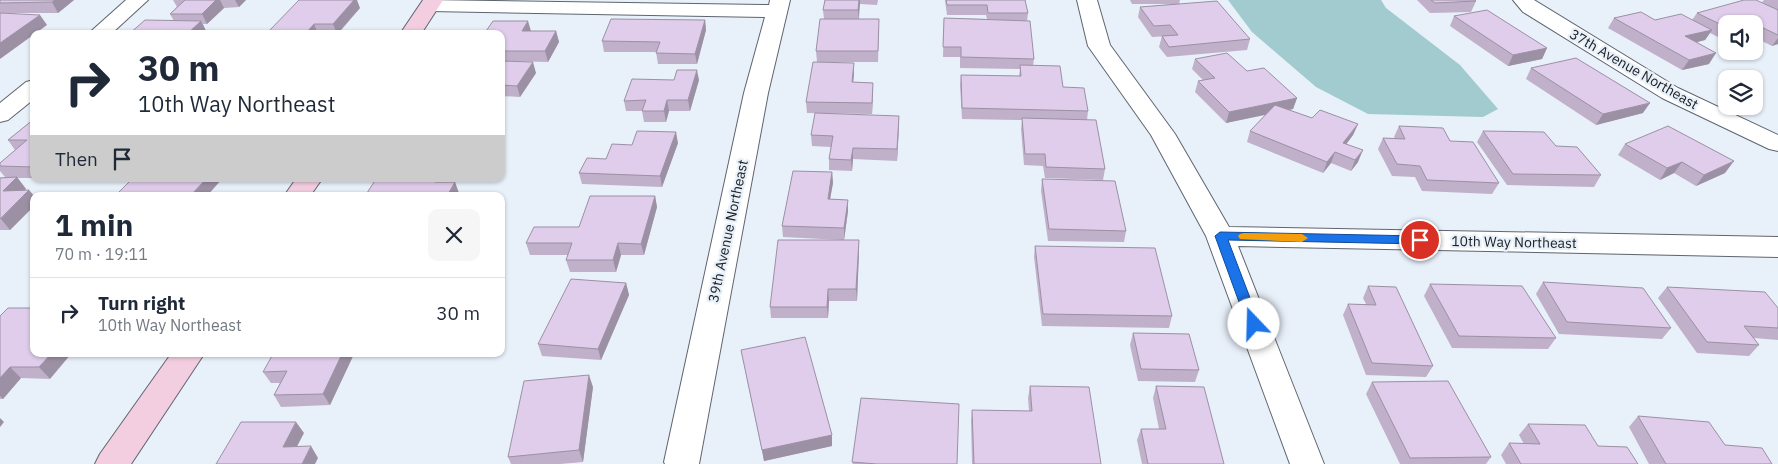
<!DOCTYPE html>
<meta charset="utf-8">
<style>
:root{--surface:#fff;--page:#f6f6f7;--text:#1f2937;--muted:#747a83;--line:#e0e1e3}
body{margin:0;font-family:"IBM Plex Sans",sans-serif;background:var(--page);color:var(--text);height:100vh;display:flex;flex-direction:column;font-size:19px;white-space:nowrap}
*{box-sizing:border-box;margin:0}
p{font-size:16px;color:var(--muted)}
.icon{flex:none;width:28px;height:28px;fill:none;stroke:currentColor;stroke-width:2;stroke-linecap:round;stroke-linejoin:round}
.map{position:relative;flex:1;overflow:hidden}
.details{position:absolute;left:30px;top:192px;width:475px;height:165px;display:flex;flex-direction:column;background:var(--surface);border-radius:10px;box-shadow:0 1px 4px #0004}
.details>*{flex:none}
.banner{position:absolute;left:30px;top:30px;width:475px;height:152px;border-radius:10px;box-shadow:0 1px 4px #0004;background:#fff;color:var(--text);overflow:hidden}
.buttons{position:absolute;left:1718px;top:15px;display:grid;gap:10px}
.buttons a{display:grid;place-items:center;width:45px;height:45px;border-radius:10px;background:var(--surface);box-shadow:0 1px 4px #0004;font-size:25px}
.pin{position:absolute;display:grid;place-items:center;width:42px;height:42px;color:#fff;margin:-21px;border:2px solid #fff;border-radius:50%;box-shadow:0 1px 5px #0007}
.me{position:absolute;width:55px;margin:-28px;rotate:339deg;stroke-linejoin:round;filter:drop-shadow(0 0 4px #0008)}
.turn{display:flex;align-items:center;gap:18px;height:105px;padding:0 25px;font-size:22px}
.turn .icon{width:65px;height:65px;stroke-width:2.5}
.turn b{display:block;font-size:35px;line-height:42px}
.then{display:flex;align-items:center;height:48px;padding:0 25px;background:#0003;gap:10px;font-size:19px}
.round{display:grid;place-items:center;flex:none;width:52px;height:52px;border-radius:10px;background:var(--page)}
.head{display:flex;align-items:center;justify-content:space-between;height:85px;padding:0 25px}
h1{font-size:30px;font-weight:800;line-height:38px}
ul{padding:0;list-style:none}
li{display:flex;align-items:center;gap:15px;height:70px;padding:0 25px;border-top:1px solid var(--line)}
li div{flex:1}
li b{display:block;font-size:19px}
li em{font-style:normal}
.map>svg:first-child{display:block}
.water{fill:#a1cbce}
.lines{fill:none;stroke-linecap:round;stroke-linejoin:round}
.street-casing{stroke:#5f656e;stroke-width:2}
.secondary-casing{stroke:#5f656e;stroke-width:2}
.street{fill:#fff;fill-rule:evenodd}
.secondary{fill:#f3cee0;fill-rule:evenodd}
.wall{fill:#c0b0ca}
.shaded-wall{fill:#9c90a4}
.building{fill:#dfcdeb;stroke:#9c90a4}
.route{fill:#1a73e8;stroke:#114b97}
.slow{fill:#f59e0b}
.labels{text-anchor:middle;stroke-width:4.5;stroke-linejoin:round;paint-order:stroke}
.street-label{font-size:14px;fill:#202326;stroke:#e8f0fa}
</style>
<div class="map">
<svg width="1778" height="464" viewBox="0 0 1778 464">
<rect width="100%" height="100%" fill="#e8f0fa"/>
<path class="water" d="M1228,0H1381L1386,8L1460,65L1498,109L1483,117L1368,114L1316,87L1252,32Z"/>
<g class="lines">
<g class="street-casing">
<g id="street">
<path d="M126,0H148L111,34H88Z"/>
<path d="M426,0L769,5L770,0H790L768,93L699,464H665L664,462L744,93L765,17L430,11L423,9L420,5Z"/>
<path d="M1077,0H1097L1110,45L1175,134L1229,227L1778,237V257L1238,246L1324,464H1290L1206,236L1151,135L1088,46Z"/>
<path d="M1513,0H1534L1678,88L1778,135V151L1769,149L1662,98L1523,12Z"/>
<path d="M34,80V99L8,120L0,122V103L26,82Z"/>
</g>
</g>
<g class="secondary-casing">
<g id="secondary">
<path d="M423,0H443L421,34H400Z"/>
<path d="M296,179H322L310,196H284Z"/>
<path d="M171,354H204L131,464H95L100,454Z"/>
</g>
</g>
<use href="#street" class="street"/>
<use href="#secondary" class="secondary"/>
</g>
<g class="wall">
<path d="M0,0H74L58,13H0Z"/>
<path d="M173,0H246L239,7L224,8L207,24H203L206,31L174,21L170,14L177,7Z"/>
<path d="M825,0H878L877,5L860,4L859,19L879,29L878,62H817L816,51L824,19L823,10Z"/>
<path d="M945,0H1025L1028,13L1027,21L1034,59L1033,66L1063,87L1088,111L1087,120L1105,169L1103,180L1045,178L1043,166L1024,165L1021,129L1022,120L962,119L960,85L961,75L1019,76L1020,69L960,68V57H943L944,18L987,19L986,15H947Z"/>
<path d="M1130,0H1180L1179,4L1250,39L1247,50L1167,57L1159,47L1162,36H1168L1152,37L1138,17L1140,7L1175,4H1132Z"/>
<path d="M1417,0H1474L1476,1L1471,12L1430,13Z"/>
<path d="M1764,0H1778V44L1772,46L1754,37V24H1726V41L1710,33L1705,40L1696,42L1709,64L1682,70L1608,28L1614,18L1655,20H1692L1697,13L1766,5L1762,2Z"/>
<path d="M360,8L338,34H269L268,32Z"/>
<path d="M1454,16L1547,48L1542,59L1508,66L1450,26Z"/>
<path d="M705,20L706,30L697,64H658L656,52H604L602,41Z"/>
<path d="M530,31H556L559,42L548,62L507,61L536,73L520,97L501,96V34Z"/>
<path d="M1195,59L1247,71L1297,98L1293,109L1288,110L1312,118L1358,124L1353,135L1346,144L1358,162L1351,171L1331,163L1323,173L1247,142L1250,131L1266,114L1226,123L1195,92L1198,81L1203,80L1192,69Z"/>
<path d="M1531,68L1643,113L1596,125L1526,79Z"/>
<path d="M854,74L853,82L873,83L872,114L807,113L806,102Z"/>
<path d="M699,80L690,111H669L666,122H644L642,111H626L624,101Z"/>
<path d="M899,116L897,161L853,159L852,171L829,170V159L831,147L812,146L811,135Z"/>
<path d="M34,119V178H17L26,189L24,190H29L34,196V206L10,230H0V178L5,177L0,171V163L15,150L8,140Z"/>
<path d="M1399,126L1450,141L1499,183L1492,194L1422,191L1415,177L1392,176L1378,149L1383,138H1395L1394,137Z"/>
<path d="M1483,131L1556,146L1601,175L1594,187L1507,185L1477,142Z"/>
<path d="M678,143L662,187L582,184L579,173L632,145Z"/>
<path d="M1625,144L1725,173L1696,186L1674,173L1660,180L1618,155Z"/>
<path d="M832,172L833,183L830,199L848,200V211L844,240H859V251L857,301H829L828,318H771L770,307L842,240L783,237L782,226Z"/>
<path d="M1042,179L1126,231L1124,242L1048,241L1041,191Z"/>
<path d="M655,196L657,207L644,255H621L616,272H570L566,260L568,255H530L526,243L579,227Z"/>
<path d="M1035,246L1172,316L1169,328L1042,326L1034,257Z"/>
<path d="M1543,282L1671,328L1662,339L1559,334L1536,294Z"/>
<path d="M626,283L629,295L601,360L542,356L538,344Z"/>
<path d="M1430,284L1556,338L1548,349L1452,348L1424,296Z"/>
<path d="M1368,286L1433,366L1426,377L1366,375L1343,315L1348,304H1366L1363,298Z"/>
<path d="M1667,287L1778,308V340L1754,338L1759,345L1749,356L1697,353L1658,298Z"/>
<path d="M0,316L50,379L21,378L3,399H0Z"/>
<path d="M1133,333L1199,370L1195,382L1138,381L1130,345Z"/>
<path d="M741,350L832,435V446L764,461Z"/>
<path d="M354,354L330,405L281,407L274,395L280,383H271L263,372Z"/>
<path d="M1372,382L1491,457L1486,464H1400L1366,394Z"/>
<path d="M1030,386L1101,464H972L971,421L972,410L1029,411L1028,398Z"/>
<path d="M1156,386L1224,464H1142L1137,440L1141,429H1159L1153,398Z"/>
<path d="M593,387L583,462L560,464H511L508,457Z"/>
<path d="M1638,416L1725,445L1772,464H1649L1629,427Z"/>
<path d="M1528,424L1638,464H1506L1501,455L1509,443L1524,444L1519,435Z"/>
<path d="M852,462L957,464H853Z"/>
</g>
<g class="shaded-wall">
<path d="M55,0H74L58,13L52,2Z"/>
<path d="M216,0H220L224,8L207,24L202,14Z"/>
<path d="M235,0H246L239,7Z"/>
<path d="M354,0H357L360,8L337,34L333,24Z"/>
<path d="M859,0H860V4L858,20V10Z"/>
<path d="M40,15L47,25L0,59V43Z"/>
<path d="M705,20L706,30L697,64L695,54Z"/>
<path d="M201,21L206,31L204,34H187Z"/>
<path d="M528,21L531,31H522Z"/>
<path d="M314,24L318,34H306V33Z"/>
<path d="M1759,26L1754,33V27Z"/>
<path d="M1712,30L1705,40L1679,47L1685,36Z"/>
<path d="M556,31L559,42L548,62L545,51Z"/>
<path d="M1778,38V44L1772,46Z"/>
<path d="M1547,48L1542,59L1508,66L1513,55Z"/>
<path d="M1716,53L1709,64L1682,70L1689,60Z"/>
<path d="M533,62L536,73L520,97L517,86Z"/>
<path d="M854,63V74L852,93V82Z"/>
<path d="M697,70L699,80L690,111L688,100Z"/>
<path d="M873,83V93L872,114V103Z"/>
<path d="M1297,98L1293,109L1226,123L1229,112Z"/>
<path d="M667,100L669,111L666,122L664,111Z"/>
<path d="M1650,103L1643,113L1596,125L1603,114Z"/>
<path d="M899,116V127L897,161V149Z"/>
<path d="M1358,124L1353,135L1339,154L1343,143Z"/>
<path d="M676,132L678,143L662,187L660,176Z"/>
<path d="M853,148V159L852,171L851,160Z"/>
<path d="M1363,150L1358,162L1351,171L1355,160Z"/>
<path d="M1335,152L1331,163L1323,173L1327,162Z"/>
<path d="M1734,161L1725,173L1696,186L1704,175Z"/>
<path d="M1682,162L1674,173L1660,180L1667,168Z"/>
<path d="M832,172L833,183L828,210V199Z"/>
<path d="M17,177L26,189L12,202L3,191Z"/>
<path d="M206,179H222L207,196H190Z"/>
<path d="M436,179H447L439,193L435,182Z"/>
<path d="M455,182L459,193L457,196H447Z"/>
<path d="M29,190L34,196V206L10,230L1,219Z"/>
<path d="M655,196L657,207L644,255L641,244Z"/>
<path d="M848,200V211L844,240V228Z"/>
<path d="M859,240V251L857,301L856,289Z"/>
<path d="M618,243L621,255L616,272L613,260Z"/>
<path d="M626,283L629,295L601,360L598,349Z"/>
<path d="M828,289L829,301L828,318L827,307Z"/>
<path d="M51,354H71L50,379L39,367Z"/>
<path d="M342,354H354L330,405L323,394Z"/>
<path d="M10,367L21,378L3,399L0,396V378Z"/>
<path d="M589,375L593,387L583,462L579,450Z"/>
<path d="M0,418L4,422L0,427Z"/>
<path d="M296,422L304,433L291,458L283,447Z"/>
<path d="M832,435V446L764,461L762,450Z"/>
<path d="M311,446L318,458L315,464H302Z"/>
</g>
<g class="building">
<path d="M0,0H55L52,2L0,3Z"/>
<path d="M185,0H216L202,14H170Z"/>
<path d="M299,0H354L333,24H314L306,33L268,32Z"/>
<path d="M825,0H859L858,10H823Z"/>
<path d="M946,0H1025L1028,13H988L987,5H947Z"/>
<path d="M1431,0H1474L1476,1L1435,3Z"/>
<path d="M1744,0H1756L1778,10V35L1759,26L1754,27V24H1726V27L1697,13Z"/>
<path d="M1217,1L1250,39L1169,47L1162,36L1178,35L1170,25L1154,26L1140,7Z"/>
<path d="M1487,10L1547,48L1513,55L1454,16Z"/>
<path d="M1641,12L1655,20L1681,14L1712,30L1685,36L1716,53L1689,60L1614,18Z"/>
<path d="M0,13L40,15L0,43Z"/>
<path d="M944,18L1030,21L1034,59L961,57V47H943Z"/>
<path d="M611,19L705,20L695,54L656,53L660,42L602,41Z"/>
<path d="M820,19H879L878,51H816Z"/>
<path d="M145,20L201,21L187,34H129Z"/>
<path d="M493,21H528L522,31H556L545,51H501V34H484Z"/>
<path d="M1227,53L1247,71L1264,68L1297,98L1229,112L1198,81L1215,78L1195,59Z"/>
<path d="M1576,58L1650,103L1603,114L1531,68Z"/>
<path d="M501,61L533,62L517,86L501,85Z"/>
<path d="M813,62L854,63L852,82L873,83L872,103L806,102Z"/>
<path d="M1020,65L1060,66L1063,87L1084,88L1088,111L962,108L961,75L1021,76Z"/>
<path d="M677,70H697L688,100H667L664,111H642L646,100L624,101L632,79L674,80Z"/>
<path d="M1275,105L1312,118L1320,110L1358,124L1343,143L1363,150L1355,160L1335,152L1327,162L1250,131Z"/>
<path d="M815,113L899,116L897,149L853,148L851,160L829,159L833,136L811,135Z"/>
<path d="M1022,118L1096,120L1105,169L1046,167L1045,154H1025Z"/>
<path d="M34,119V167L0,166V163L27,140H8Z"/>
<path d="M1399,126L1443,128L1450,141L1473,142L1499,183L1427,180L1420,166L1397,164L1383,138L1405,139Z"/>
<path d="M1668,126L1734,161L1704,175L1682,162L1667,168L1625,144Z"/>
<path d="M637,131L676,132L660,176L579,173L587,158L606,159L612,144L632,145Z"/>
<path d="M1483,131L1544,132L1556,146L1577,147L1601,175L1513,174Z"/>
<path d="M793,171L832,172L828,199L848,200L844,228L782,226Z"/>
<path d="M17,177L3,191L29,190L0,219V178Z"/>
<path d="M132,179H206L190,196H115Z"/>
<path d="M376,179H436L435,182H455L447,196H365Z"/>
<path d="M1042,179L1115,181L1126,231L1049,229Z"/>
<path d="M590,196H655L641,244L618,243L613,260H566L572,243H526L534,227H579Z"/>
<path d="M778,240H859L856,289H828L827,307H770Z"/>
<path d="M1035,246L1155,248L1172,316L1043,314Z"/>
<path d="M571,279L626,283L598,349L538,344Z"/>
<path d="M1543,282L1643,288L1671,328L1567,322Z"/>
<path d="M1430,284L1522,286L1556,338L1459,336Z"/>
<path d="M1368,286L1396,287L1433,366L1372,363L1348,304L1376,305Z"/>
<path d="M1667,287L1765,292L1778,308V328L1744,326L1759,345L1707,342Z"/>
<path d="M8,308H34V354H51L39,367H10L0,378V316Z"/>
<path d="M1133,333L1189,334L1199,370L1141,369Z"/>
<path d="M805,337L832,435L762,450L741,350Z"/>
<path d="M273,354H342L323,394L274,395L287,371L263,372Z"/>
<path d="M589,375L579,450L508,457L524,381Z"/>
<path d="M1448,381L1491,457L1410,458L1372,382Z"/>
<path d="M1030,386L1089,387L1101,464H974L972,410L1032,411Z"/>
<path d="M1156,386L1204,387L1224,464H1148L1141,429H1166Z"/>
<path d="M861,398L959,404L957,464H877L852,462Z"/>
<path d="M1638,416L1709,422L1725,445L1762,448L1772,464H1666Z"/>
<path d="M241,422H296L283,447L311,446L302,464H216Z"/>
<path d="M1528,424L1585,425L1598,446L1627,447L1638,464H1521L1509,443L1540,444Z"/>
</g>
<path class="route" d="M1220,232L1420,236L1426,240L1420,244L1228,240L1260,324L1258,327H1249L1247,324L1215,236Z"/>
<path class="slow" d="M1244,233L1302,234L1308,238L1302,242L1240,239L1238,236L1240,234Z"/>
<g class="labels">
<g class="street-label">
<text transform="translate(1634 69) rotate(30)" y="5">37th Avenue Northeast</text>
<text transform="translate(728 231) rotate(-78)" y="5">39th Avenue Northeast</text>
<text transform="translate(1514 242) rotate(1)" y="5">10th Way Northeast</text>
</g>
</g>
</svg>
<div class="buttons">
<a><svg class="icon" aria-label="sound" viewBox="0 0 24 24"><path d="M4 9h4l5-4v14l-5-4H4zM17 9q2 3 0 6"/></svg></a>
<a><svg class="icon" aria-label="layers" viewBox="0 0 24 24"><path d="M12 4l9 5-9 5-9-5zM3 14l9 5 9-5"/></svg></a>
</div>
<div class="pin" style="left:1420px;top:240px;background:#d93025"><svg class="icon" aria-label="arrive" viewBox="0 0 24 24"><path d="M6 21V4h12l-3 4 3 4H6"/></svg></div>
<svg class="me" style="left:1254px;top:324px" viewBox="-20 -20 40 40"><circle r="19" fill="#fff"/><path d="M0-13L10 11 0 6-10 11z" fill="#1a73e8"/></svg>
<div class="banner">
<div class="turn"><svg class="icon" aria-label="right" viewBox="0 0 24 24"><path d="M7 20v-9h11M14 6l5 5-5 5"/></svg><div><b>30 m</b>10th Way Northeast</div></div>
<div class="then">Then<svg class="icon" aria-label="arrive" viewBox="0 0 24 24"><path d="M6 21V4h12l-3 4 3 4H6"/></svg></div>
</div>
<section class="details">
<div class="head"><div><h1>1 min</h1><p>70 m · 19:11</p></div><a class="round"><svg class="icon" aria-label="close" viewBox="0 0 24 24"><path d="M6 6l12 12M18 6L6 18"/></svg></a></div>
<ul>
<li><svg class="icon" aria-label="right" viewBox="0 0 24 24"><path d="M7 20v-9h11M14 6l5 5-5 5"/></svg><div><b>Turn right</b><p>10th Way Northeast</p></div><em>30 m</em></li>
</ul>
</section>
</div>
